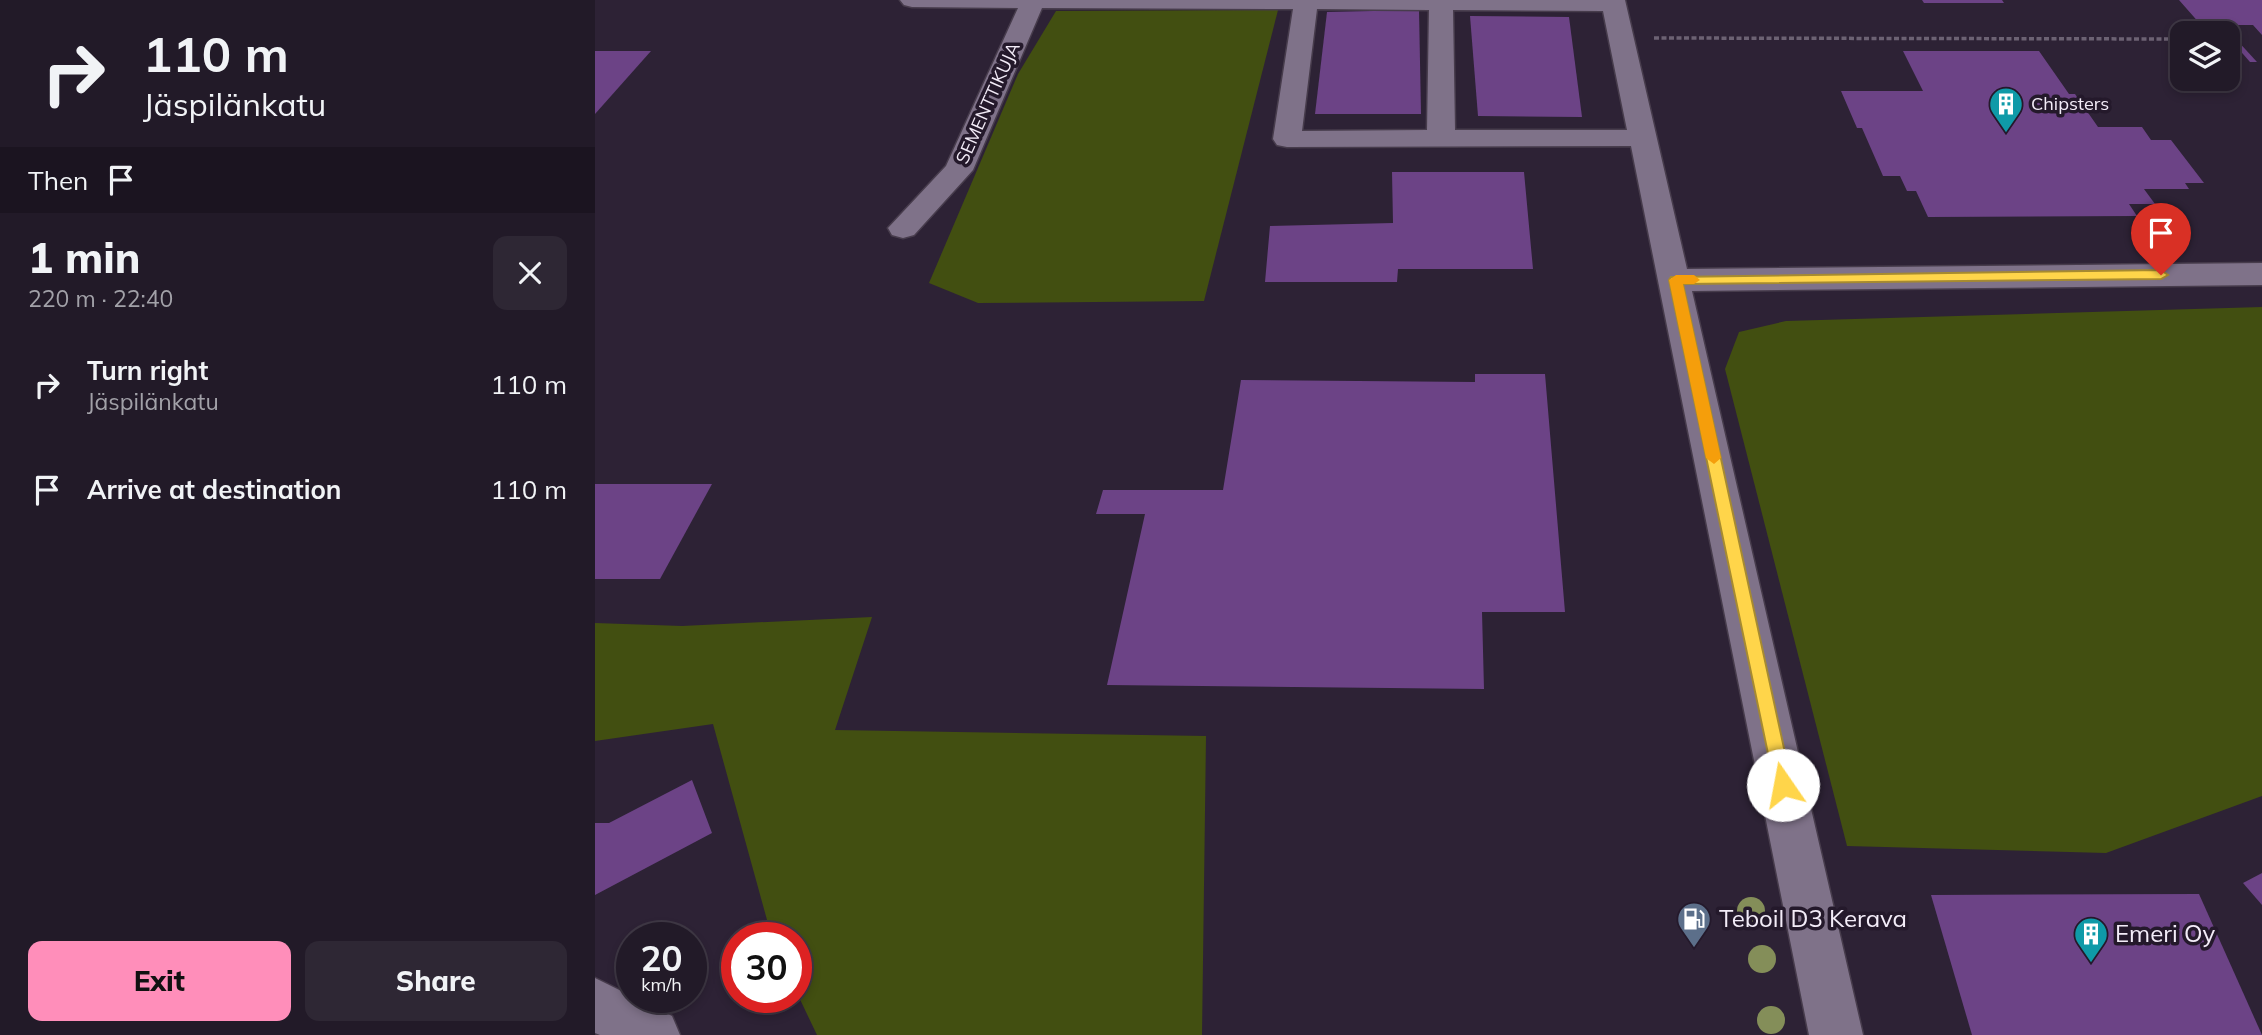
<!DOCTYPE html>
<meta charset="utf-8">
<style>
:root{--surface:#221a28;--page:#2e2734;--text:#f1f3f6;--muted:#a2a1a8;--line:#3f3845;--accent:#ff8eba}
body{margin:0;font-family:Mulish,sans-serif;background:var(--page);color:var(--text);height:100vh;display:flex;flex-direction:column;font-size:26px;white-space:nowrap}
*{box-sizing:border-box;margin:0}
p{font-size:23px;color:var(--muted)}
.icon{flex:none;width:38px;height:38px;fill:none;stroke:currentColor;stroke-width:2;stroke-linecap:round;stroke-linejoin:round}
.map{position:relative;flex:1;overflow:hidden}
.sheet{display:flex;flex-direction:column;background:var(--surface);width:595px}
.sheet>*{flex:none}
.banner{background:#221a28;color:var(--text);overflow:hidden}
.tools{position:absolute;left:1575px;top:21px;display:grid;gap:14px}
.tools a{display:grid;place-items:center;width:70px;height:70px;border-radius:14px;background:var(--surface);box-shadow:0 4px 10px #0003,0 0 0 2px var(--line);font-size:35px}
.speed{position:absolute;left:21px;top:922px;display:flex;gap:14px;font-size:35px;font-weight:700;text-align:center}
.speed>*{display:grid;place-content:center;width:91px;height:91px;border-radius:50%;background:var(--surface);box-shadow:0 4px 10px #0003,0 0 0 2px var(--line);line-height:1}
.speed small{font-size:18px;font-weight:400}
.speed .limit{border:10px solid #d22;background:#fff;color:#111}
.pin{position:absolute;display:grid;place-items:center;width:60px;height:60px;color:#fff;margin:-72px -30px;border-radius:50% 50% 50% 0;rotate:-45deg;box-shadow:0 0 7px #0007}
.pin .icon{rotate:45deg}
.me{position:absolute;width:77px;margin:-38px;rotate:348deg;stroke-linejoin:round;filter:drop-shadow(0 0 5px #0008)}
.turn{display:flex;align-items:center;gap:24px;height:147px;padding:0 28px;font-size:32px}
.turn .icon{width:91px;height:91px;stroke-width:2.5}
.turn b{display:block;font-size:49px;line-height:60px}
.then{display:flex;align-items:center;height:66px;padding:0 28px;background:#0003;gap:14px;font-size:26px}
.round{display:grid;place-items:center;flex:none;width:74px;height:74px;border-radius:14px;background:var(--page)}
.head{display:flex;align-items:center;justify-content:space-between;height:119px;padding:0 28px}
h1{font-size:42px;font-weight:800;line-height:52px}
.button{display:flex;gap:14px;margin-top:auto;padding:14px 28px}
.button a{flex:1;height:80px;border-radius:14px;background:var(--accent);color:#111;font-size:28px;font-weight:800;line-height:80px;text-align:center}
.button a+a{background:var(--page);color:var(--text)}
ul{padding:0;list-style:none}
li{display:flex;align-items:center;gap:21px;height:105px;padding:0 28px}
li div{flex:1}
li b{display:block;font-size:26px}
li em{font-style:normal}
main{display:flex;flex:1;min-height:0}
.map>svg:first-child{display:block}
.green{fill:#424f11}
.building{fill:#6c4386}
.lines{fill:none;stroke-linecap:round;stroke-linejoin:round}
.minor-casing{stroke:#473c4c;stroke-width:3}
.path{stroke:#6c6273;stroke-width:3.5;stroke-dasharray:5 2.5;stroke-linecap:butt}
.minor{fill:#7f7289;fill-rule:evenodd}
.tree{fill:#848e59}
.route{fill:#ffd54a;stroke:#a68a30;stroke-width:2}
.slow{fill:#f59e0b}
.labels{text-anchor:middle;stroke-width:7;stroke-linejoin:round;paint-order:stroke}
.far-street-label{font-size:18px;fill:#f3ecf8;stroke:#24192b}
.far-poi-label{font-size:18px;fill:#f3ecf8;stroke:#24192b;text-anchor:start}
.near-poi-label{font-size:24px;fill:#f3ecf8;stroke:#24192b;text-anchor:start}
</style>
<main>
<section class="sheet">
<div class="banner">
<div class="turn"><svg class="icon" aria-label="right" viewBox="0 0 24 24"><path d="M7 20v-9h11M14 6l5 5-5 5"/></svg><div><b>110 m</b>Jäspilänkatu</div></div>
<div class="then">Then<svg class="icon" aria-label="arrive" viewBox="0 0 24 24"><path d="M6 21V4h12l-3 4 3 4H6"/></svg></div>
</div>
<div class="head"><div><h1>1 min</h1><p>220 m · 22:40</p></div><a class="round"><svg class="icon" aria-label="close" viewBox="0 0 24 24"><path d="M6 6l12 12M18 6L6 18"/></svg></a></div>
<ul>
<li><svg class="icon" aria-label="right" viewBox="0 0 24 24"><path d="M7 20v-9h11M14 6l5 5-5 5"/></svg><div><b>Turn right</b><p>Jäspilänkatu</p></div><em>110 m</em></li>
<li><svg class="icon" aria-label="arrive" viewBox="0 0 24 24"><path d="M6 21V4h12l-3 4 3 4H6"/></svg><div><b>Arrive at destination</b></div><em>110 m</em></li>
</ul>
<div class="button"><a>Exit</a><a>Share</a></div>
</section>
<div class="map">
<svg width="1667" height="1035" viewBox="0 0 1667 1035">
<rect width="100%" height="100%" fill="#2d2235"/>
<g class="green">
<path d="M683,10L609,301L383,303L334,283L423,74L461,11Z"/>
<path d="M1667,307V796L1511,853L1252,846L1130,369L1144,332L1191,321Z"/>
<path d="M277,617L240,730L611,736L607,1035H222L201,991V938H177L118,724L0,741V623L87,626Z"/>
</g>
<g class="building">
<path d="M1327,0H1407L1409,3H1329Z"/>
<path d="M1584,0H1667V35L1658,25H1606Z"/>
<path d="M824,10L826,114H720L732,12Z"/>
<path d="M875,16L974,17L987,117L883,116Z"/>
<path d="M1634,38H1640L1662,62H1655Z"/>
<path d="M0,51H56L0,114Z"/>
<path d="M1308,51H1444L1474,94H1480L1503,127H1547L1556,140H1576L1609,183H1590L1594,189H1549L1560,204H1534L1542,216L1333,217L1321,191H1312L1305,176H1288L1267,128H1262L1246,91H1328Z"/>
<path d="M797,172H929L938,269H803L802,282H670L675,226L798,223Z"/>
<path d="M880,374H950L970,612H887L889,689L512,685L550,514H501L508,490H628L646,380L880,382Z"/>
<path d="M0,484H117L65,579H0Z"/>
<path d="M97,780L117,833L0,895V823H14Z"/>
<path d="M1667,873V905L1648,883Z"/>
<path d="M1604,894L1667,1035H1377L1336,895Z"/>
</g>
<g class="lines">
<g class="minor-casing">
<g id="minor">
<path d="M305,0H1030L1092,269L1667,263V285L1097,291L1268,1035H1214L1036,146L692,147L682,145L678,139L698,9L447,8L378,170L319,235L308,238L297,235L293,228L351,166L423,8L317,7L309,5ZM722,9L834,10L832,130L707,131ZM858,10L1008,11L1032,130H860Z"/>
<path d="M0,978L77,1016L85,1035H5L0,1033Z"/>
</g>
</g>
<g class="path">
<path d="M1627,33L1625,31H1637"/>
<path d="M1059,38L1587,39"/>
</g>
<use href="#minor" class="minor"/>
</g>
<g class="tree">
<circle cx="1156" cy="911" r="14"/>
<circle cx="1167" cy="959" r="14"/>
<circle cx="1176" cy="1020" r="14"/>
</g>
<path class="route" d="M1566,270L1573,275L1566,279L1088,284L1197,785L1194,792L1188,794L1181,792L1074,280L1076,277Z"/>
<path class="slow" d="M1081,275H1099L1105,280L1099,284H1088L1126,458L1119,464L1111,458L1074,280Z"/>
<defs>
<g id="building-pin" transform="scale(1.75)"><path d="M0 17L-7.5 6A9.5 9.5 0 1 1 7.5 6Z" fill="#0f9aa8" stroke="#24192b"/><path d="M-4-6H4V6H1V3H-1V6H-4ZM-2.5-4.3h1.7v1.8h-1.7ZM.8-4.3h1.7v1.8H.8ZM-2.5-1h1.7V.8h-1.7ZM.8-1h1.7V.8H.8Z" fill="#fff"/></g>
<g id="fuel-pin" transform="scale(1.75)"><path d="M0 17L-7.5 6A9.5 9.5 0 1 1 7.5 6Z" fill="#5c6f8a" stroke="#24192b"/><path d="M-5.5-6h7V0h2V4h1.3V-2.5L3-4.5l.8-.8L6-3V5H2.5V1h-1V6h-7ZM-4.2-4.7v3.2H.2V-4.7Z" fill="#fff"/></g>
</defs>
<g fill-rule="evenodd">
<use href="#building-pin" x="1411" y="104"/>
<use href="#fuel-pin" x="1099" y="919"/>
<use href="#building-pin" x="1496" y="934"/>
</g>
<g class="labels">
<g class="far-street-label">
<text transform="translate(393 103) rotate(-66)" y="6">SEMENTTIKUJA</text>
</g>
<g class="far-poi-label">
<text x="1436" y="110">Chipsters</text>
</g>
<g class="near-poi-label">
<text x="1124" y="927">Teboil D3 Kerava</text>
<text x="1520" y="942">Emeri Oy</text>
</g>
</g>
</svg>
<div class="tools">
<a><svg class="icon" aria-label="layers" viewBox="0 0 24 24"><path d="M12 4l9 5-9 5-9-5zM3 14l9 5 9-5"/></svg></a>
</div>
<div class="speed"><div>20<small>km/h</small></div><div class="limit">30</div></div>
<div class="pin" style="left:1566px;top:275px;background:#d93025"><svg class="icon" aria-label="arrive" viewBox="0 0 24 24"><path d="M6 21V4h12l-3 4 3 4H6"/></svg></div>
<svg class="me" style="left:1188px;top:785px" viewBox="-20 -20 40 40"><circle r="19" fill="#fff"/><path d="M0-13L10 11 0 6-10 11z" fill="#ffd54a"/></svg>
</div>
</main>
